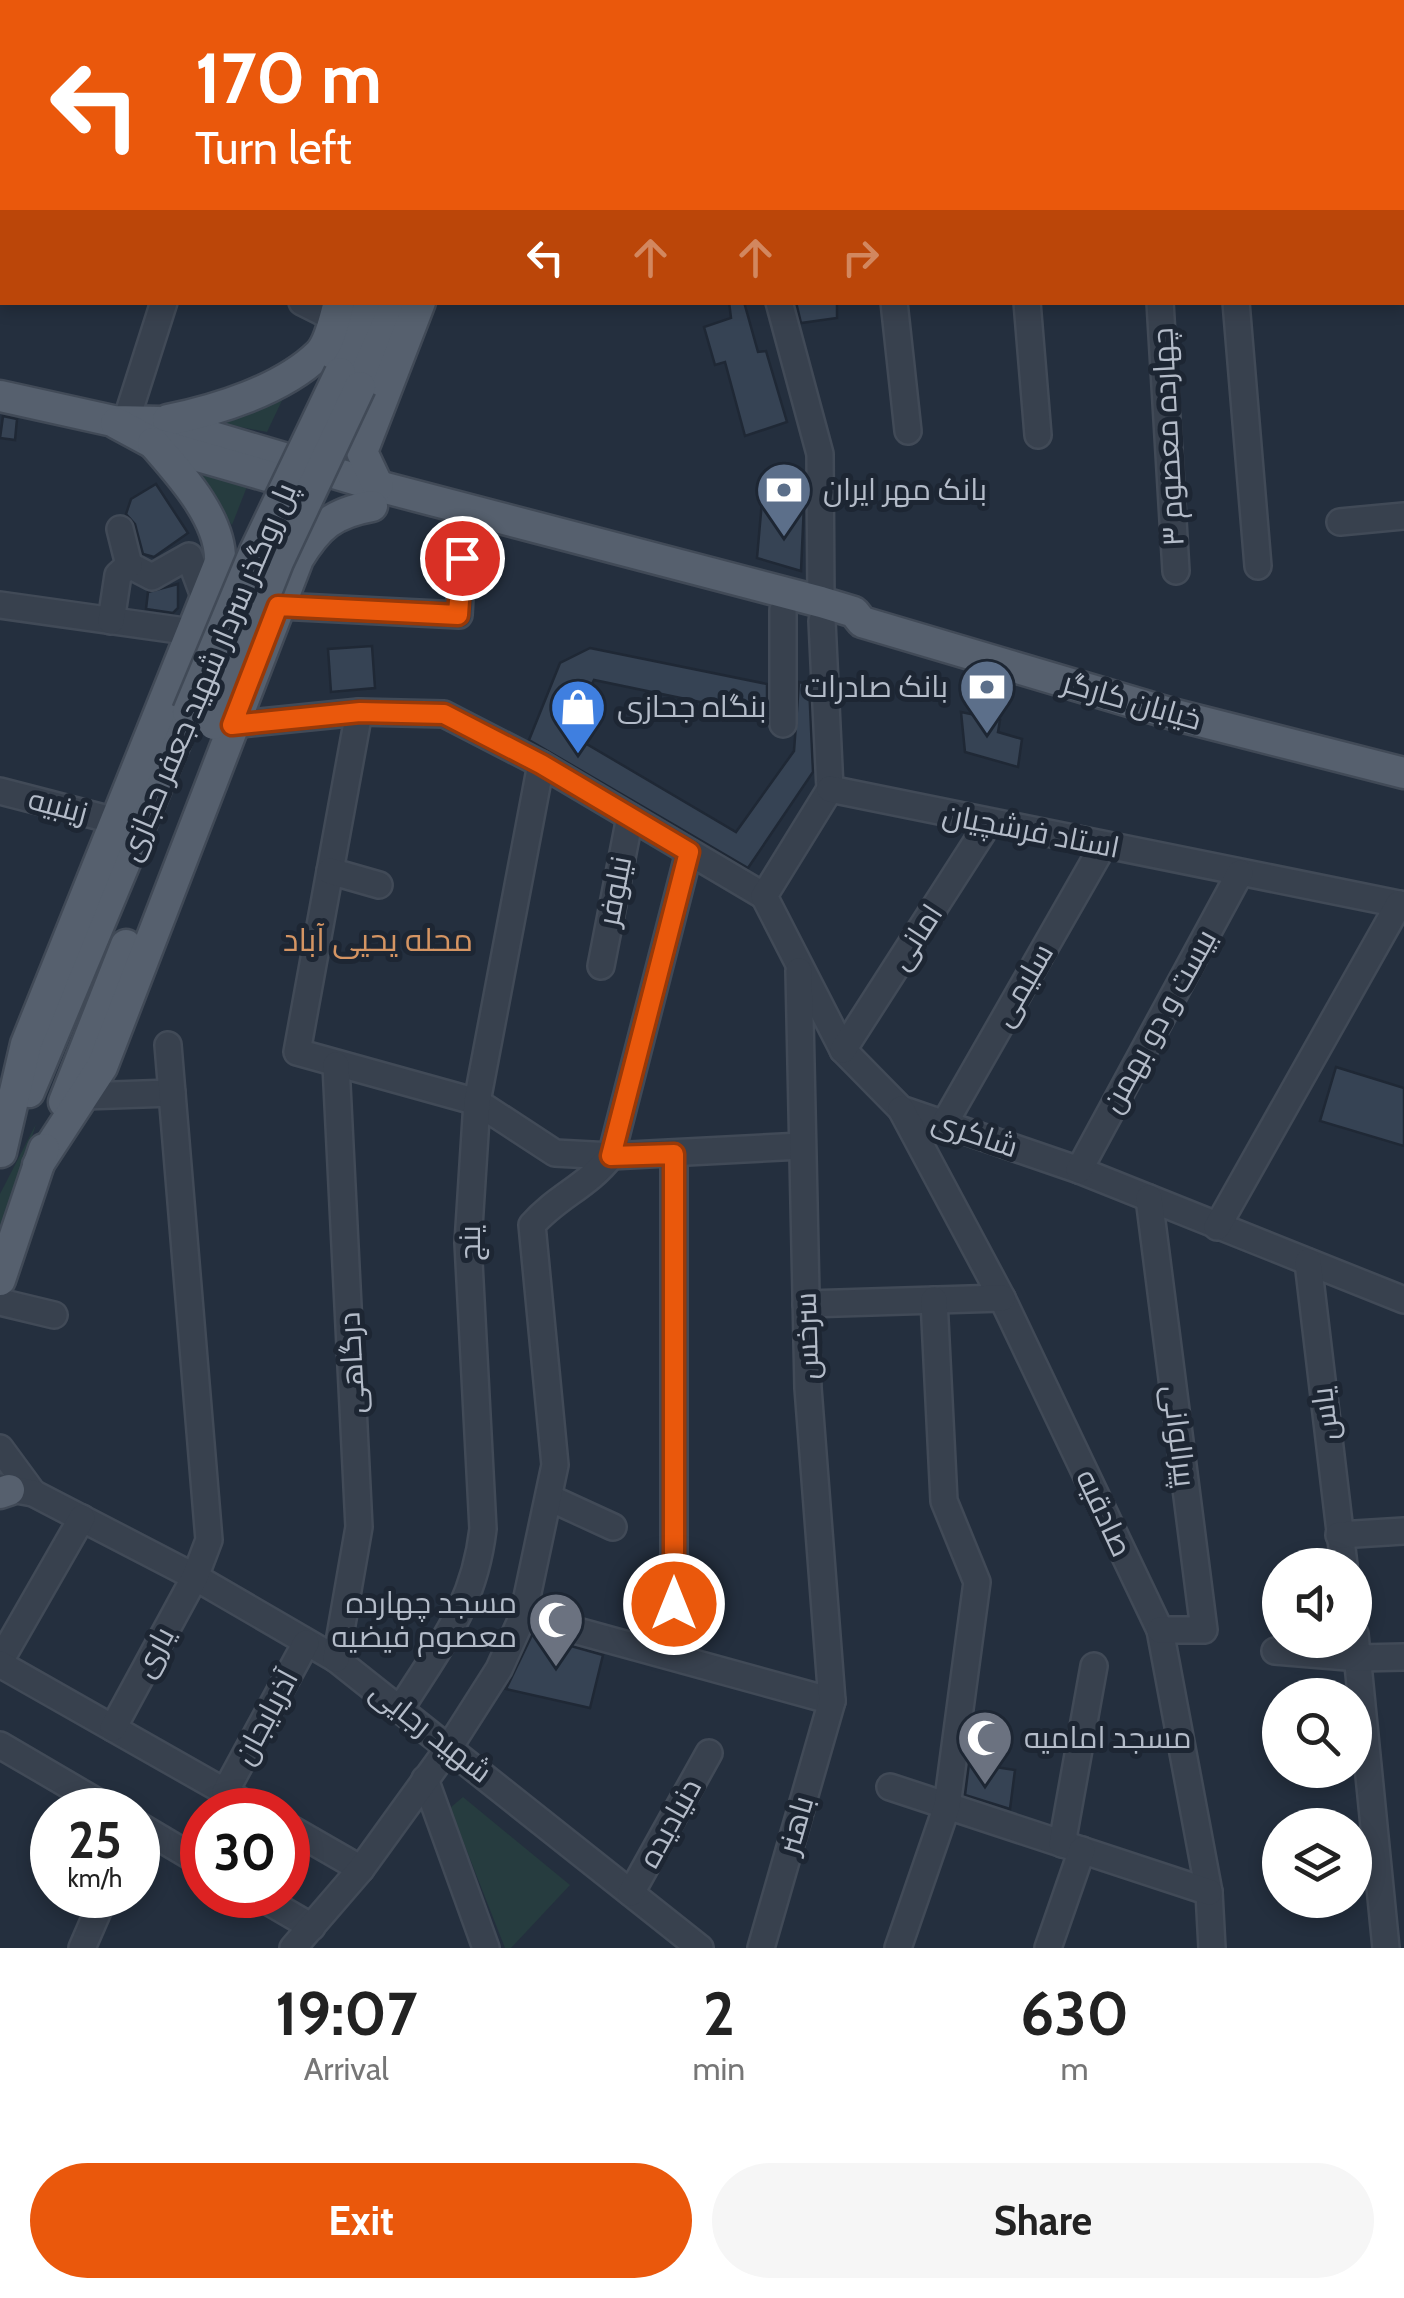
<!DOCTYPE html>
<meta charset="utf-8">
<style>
:root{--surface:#fff;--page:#f6f6f6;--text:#222;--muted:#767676;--accent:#ea580c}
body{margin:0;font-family:Cabin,Cairo,sans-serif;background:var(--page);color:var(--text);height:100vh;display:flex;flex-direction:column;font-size:38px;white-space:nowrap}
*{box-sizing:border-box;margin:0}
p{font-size:32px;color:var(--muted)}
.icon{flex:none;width:55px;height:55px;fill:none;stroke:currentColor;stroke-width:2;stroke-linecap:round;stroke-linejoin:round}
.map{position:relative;height:1948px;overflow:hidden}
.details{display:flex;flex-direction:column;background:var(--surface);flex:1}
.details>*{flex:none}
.top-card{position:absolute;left:0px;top:0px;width:1405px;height:305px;box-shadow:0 5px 15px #0003;background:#ea580c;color:#fff;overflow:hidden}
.fabs{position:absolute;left:1262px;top:1548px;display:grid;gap:20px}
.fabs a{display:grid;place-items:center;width:110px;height:110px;border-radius:50%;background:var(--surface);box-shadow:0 5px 15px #0003;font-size:50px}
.speed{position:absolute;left:30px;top:1788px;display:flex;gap:20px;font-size:50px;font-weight:700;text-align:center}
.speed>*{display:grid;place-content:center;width:130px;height:130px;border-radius:50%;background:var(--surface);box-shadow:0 5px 15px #0003;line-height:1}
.speed small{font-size:25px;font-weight:400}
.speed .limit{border:15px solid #d22;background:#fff;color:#111}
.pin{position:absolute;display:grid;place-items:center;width:85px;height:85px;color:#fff;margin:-42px;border:5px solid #fff;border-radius:50%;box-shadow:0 2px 10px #0007}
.me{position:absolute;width:110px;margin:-55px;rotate:0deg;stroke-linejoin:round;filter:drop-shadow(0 0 8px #0008)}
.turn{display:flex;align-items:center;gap:35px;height:210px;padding:0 30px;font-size:45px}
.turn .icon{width:130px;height:130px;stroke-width:2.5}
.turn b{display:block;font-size:70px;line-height:85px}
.lanes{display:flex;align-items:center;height:95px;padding:0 30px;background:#0003;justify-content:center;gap:50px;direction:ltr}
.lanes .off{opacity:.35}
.eta{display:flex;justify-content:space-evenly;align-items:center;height:170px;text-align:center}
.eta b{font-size:60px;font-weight:700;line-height:70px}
.button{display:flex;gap:20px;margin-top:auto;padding:20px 30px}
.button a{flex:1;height:115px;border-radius:60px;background:var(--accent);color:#fff;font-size:40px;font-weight:700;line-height:115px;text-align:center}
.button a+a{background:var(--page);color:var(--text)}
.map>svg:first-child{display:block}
.green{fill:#263c3f}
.building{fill:#364354;stroke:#1f2835;stroke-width:2.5}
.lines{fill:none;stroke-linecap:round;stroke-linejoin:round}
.minor-casing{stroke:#414a57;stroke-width:30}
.major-casing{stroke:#414a57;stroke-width:35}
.minor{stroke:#38414e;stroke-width:25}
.major{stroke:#56606e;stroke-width:30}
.major-bridge-casing{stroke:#414a57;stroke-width:35;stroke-linecap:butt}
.major-bridge{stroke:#56606e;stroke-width:30}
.route-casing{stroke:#983908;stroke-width:25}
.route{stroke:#ea580c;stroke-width:18}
.labels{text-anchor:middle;stroke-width:10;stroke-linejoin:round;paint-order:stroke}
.street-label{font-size:30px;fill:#b4bcc9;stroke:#1d2633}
.poi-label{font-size:30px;fill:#b4bcc9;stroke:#1d2633;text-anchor:start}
.neighbourhood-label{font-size:32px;fill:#d59563;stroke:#1d2633}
</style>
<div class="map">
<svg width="1404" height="1948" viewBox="0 0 1404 1948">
<rect width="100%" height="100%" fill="#242f3e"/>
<g class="green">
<path d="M286,392L267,432L219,423Z"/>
<path d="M193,471L248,484L232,525Z"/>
<path d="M36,1124L0,1239V1194Z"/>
<path d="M463,1797L570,1885L511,1948H505L450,1808Z"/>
</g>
<g class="building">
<path d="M729,302H744L758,352L766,351L787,422L745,436L725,362L715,365L704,327L731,318Z"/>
<path d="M796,302H837V318L801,323Z"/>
<path d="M3,416L17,419L15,440L0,438Z"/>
<path d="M156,484L188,533L154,557L143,554L135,524L126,514L131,499Z"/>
<path d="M762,501L804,504L801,571L757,558Z"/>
<path d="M178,584V608L173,613L146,609L148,592Z"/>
<path d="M372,646L375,688L331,692L328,649Z"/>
<path d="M590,648L767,684V716L594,680L568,733L736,832L794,751L799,682L809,684L813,772L748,868L529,740L560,663Z"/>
<path d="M961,712L1000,720L998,732L1022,739L1018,767L965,752Z"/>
<path d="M1336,1067L1404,1088V1146L1320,1121Z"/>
<path d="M532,1635L603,1655L590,1708L506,1689Z"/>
<path d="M969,1763L1015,1770L1010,1809L965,1795Z"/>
</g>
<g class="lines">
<g class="minor-casing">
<g id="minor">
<path d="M294,0L308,2"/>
<path d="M1003,0V2"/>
<path d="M1239,0V2"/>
<path d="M1386,0V2"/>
<path d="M186,2V0"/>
<path d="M635,2L636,0"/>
<path d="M769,2V0"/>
<path d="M1131,2L1154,0"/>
<path d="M0,34V38"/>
<path d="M0,78L2,87"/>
<path d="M1402,95L1404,104"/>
<path d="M1402,173L1404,172"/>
<path d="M302,302L334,318"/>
<path d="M779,302L820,454L821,602"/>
<path d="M894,302L908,431"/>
<path d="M1027,302L1038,435"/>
<path d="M1160,302L1176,571"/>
<path d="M1236,302L1258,566"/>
<path d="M126,421L164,302"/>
<path d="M1340,522L1404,516"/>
<path d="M129,565L152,577L189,556L205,599"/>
<path d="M0,605L192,632"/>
<path d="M279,606L459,615L464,529"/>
<path d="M111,621L118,575L129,565L120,529"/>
<path d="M822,621L830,789"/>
<path d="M359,712L297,1052L477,1102L555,1153L611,1156L802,1146"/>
<path d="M783,724V610"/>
<path d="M231,725L359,712L444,714L541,764L764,896"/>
<path d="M830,789L764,896L843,1050L901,1109L1079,1170L1404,1300"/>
<path d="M830,789L1404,905"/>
<path d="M0,791L116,821"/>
<path d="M330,871L379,885"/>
<path d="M601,966L630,817"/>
<path d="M843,1050L988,824"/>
<path d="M84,1096L172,1093"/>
<path d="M901,1109L1002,1298L1160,1630L1209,1892L1212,1948"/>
<path d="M944,1124L1103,846"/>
<path d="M1079,1170L1240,873"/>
<path d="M1149,1198L1204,1630H1160"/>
<path d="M1217,1227L1399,904"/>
<path d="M1308,1262L1344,1565"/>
<path d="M0,1302L54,1315"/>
<path d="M806,1304L1002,1298"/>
<path d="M0,1448L33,1493"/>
<path d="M0,1487L33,1493L195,1577L336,1659L700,1948"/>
<path d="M552,1499L613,1527"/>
<path d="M1339,1535L1404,1531"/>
<path d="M674,1605V1154"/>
<path d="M523,1616L832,1701"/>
<path d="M1355,1634L1386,1948"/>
<path d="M1275,1651L1359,1658L1404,1657"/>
<path d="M336,1659L359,1527L336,1065"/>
<path d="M0,1661L82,1518"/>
<path d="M0,1664L257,1810"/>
<path d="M401,1708C441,1644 474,1606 483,1529L468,1243L477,1102L541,764"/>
<path d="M113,1728L195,1577L209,1540L168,1045"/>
<path d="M0,1745L111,1810"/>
<path d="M425,1779L486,1948"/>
<path d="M890,1787L1209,1892"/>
<path d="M225,1792L306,1643"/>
<path d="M138,1825L202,1863"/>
<path d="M288,1827L361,1869"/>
<path d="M1062,1844L1094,1666"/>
<path d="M631,1893L709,1753"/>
<path d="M257,1895L312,1927"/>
<path d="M82,1948L105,1895"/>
<path d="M293,1948L361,1869L450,1746L499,1669L523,1616L555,1465L532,1225C556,1197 588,1186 611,1156L689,852"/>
<path d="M761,1948L832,1701L808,1388L799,971"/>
<path d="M898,1948L947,1806L977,1582L944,1501L934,1300"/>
<path d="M1048,1948L1082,1850"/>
</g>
</g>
<g class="major-casing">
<g id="major">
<path d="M439,2L440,0"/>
<path d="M461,2L462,0"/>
<path d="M492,2L493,0"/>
<path d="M340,373L371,302"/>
<path d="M360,387L397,302"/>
<path d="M0,396L113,421L162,422L378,486L821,602L854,612L862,622L1176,715L1404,773"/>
<path d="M168,420C217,410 282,390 319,354C330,343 335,317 339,302"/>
<path d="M116,423L153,443L309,488"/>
<path d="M378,486L362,452L420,302"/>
<path d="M29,1092L188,712"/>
<path d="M64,1102L126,945"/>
<path d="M1,1152L26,1044L220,562C222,519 179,473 153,443"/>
<path d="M38,1165L102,1067L298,559C318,526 333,513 372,506"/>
<path d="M0,1280L44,1149"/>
<path d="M0,1493L9,1490"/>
</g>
</g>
<use href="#minor" class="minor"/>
<use href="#major" class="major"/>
<g class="major-bridge-casing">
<g id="major-bridge">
<path d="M188,712L255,551L340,373"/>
<path d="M214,724L278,562L360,387"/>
</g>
</g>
<use href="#major-bridge" class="major-bridge"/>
</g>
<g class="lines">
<g class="route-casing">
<path id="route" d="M462,558L458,615L278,606L232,725L360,712L444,714L541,764L689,852L611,1156L674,1154V1604"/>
</g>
<use href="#route" class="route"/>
</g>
<defs>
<g id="bank-pin" transform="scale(2.875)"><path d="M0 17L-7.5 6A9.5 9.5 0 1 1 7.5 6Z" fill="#5c6f8a" stroke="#1d2633"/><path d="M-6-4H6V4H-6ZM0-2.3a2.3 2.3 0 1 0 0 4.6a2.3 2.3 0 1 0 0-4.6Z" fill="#fff"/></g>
<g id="shop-pin" transform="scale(2.875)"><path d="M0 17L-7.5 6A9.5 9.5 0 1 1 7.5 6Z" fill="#3f7fe0" stroke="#1d2633"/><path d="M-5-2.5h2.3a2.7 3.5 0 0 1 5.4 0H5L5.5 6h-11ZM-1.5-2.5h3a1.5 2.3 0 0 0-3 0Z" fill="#fff"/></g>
<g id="mosque-pin" transform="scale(2.875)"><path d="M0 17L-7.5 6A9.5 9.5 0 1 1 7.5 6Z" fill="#6b7280" stroke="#1d2633"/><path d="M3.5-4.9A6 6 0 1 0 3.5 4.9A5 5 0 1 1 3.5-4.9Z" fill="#fff"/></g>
</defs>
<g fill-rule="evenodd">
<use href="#bank-pin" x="784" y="490"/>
<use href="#bank-pin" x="987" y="687"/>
<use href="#shop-pin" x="578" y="707"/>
<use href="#mosque-pin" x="556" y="1620"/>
<use href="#mosque-pin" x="985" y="1738"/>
</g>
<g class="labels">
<g class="street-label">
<text transform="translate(1168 437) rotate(-93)" y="10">چهارده معصوم ۳</text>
<text transform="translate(208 672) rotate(-67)" y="10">پل روگذر سردار شهید جعفر حجازی</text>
<text transform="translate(1132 701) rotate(16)" y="10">خیابان کارگر</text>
<text transform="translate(58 806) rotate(15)" y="10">زینبیه</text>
<text transform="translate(1031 831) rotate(11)" y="10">استاد فرشچیان</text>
<text transform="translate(615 891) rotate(-79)" y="10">نیلوفر</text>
<text transform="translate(916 937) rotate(-57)" y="10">امانی</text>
<text transform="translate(1023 985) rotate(-60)" y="10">سلیمی</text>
<text transform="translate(1159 1021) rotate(-61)" y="10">بیست و دو بهمن</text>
<text transform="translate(975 1134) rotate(19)" y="10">شاکری</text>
<text transform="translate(470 1243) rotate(-90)" y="10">ینج</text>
<text transform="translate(807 1336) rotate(-92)" y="10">سرخس</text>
<text transform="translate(352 1363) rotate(-93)" y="10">درگاهی</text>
<text transform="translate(1325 1414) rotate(-97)" y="10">یاس</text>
<text transform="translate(1179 1436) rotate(83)" y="10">پیرالوانی</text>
<text transform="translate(1104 1513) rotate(65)" y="10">صادقیه</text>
<text transform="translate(154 1652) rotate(-62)" y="10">یاری</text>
<text transform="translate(266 1717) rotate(-62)" y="10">آذربایجان</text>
<text transform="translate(431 1732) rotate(38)" y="10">شهید رجایی</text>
<text transform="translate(670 1823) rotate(-61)" y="10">دنیادیده</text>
<text transform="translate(796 1825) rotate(-74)" y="10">باهنر</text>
</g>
<g class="poi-label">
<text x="823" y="500">بانک مهر ایران</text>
<text x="948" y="697" text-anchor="end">بانک صادرات</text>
<text x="617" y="717">بنگاه جحازی</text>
<text x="517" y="1613" text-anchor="end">مسجد چهارده<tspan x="517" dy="34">معصوم فیضیه</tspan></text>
<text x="1024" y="1748">مسجد امامیه</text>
</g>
<g class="neighbourhood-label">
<text x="378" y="951">محله یحیی آباد</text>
</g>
</g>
</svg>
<div class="fabs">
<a><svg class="icon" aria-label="sound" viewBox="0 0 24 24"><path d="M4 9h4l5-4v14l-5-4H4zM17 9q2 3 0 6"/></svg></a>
<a><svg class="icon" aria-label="search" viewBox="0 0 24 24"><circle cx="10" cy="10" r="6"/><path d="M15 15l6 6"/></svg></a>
<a><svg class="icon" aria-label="layers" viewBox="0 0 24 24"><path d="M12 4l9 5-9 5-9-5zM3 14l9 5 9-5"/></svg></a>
</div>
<div class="speed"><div>25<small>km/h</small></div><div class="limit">30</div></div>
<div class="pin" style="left:462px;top:558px;background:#d93025"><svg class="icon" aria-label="arrive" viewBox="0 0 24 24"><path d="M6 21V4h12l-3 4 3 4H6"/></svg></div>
<svg class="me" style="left:674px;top:1604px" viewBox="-20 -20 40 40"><circle r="17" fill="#ea580c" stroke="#fff" stroke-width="3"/><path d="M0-11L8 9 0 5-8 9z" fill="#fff"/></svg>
<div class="top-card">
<div class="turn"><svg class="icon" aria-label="left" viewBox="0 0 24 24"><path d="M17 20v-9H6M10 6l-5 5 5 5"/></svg><div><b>170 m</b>Turn left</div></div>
<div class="lanes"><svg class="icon" aria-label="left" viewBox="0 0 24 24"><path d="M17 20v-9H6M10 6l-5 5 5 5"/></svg><svg class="icon off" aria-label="ahead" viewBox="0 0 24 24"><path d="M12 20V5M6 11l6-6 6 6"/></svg><svg class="icon off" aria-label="ahead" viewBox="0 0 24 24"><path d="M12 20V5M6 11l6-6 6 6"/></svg><svg class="icon off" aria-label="right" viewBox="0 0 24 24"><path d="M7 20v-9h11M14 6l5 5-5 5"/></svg></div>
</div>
</div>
<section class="details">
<div class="eta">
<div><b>19:07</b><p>Arrival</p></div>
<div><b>2</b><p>min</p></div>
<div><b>630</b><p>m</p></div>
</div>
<div class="button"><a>Exit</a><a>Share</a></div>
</section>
